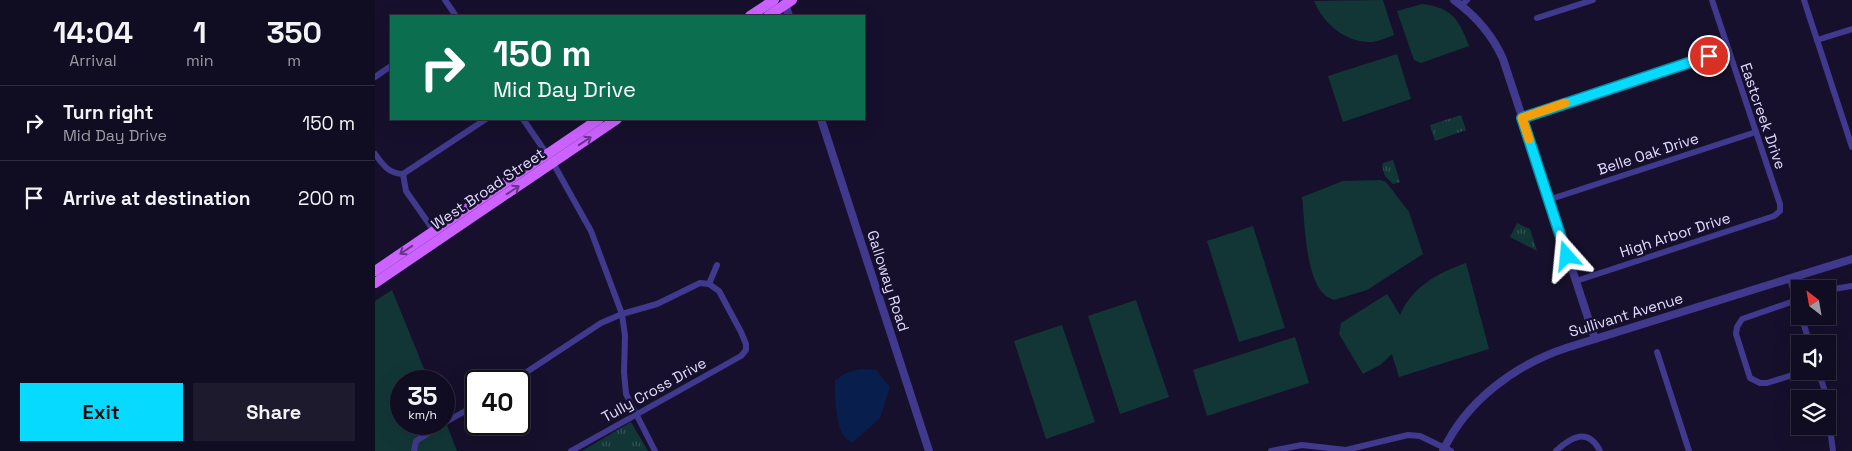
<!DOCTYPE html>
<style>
:root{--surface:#100c21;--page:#1e1a2e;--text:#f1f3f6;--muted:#9c9ba5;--line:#302c3f;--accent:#07daff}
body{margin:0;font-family:"Space Grotesk",sans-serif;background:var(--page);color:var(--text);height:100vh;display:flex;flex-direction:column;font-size:19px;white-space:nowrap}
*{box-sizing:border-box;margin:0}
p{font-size:16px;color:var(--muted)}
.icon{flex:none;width:28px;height:28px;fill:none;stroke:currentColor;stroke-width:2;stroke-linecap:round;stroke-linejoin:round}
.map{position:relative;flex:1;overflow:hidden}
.drawer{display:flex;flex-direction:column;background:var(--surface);width:375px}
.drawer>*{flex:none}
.hud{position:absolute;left:15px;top:15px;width:475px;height:105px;border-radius:0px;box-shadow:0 5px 20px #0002,0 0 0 1px var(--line);background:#0b6e4f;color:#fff;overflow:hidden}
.needle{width:32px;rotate:329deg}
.controls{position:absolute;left:1416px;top:280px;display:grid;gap:10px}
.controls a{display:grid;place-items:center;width:45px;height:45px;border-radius:0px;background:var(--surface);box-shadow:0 5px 20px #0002,0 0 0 1px var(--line);font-size:25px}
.speed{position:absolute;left:15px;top:370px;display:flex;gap:10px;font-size:25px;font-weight:700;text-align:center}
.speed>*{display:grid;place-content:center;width:65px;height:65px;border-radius:50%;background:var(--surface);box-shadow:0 5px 20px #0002,0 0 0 1px var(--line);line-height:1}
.speed small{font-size:12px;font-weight:400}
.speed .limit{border:2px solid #111;border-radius:8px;background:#fff;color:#111}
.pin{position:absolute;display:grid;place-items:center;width:42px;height:42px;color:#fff;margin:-21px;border:2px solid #fff;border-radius:50%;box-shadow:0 1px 5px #0007}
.me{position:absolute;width:55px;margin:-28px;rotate:342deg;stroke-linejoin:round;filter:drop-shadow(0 0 4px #0008)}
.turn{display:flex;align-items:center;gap:18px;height:105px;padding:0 20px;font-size:22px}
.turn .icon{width:65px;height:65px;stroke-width:2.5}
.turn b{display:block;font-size:35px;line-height:42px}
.eta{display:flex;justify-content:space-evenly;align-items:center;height:85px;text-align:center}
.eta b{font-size:30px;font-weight:700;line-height:35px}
.cta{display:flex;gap:10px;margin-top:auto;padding:10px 20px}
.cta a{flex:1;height:58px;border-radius:0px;background:var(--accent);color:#111;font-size:20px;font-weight:700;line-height:58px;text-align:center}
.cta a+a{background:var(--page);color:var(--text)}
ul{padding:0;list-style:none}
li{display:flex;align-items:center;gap:15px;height:75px;padding:0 20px;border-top:1px solid var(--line)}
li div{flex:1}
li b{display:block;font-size:19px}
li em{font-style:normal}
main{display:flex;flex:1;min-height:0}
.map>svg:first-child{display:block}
.grass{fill:#123636}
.park{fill:url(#park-tufts)}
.water{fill:#081e4d}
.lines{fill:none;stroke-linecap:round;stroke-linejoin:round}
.minor{stroke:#40398d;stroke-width:6}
.tertiary{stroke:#40398d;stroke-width:8}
.primary{stroke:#cc62ff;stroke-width:10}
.oneway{stroke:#68358b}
.route-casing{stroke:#058ea6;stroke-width:12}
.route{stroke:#07daff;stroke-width:9}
.slow{stroke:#f59e0b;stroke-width:9}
.labels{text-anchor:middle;stroke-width:5;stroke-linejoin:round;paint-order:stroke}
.street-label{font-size:15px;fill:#e1dbff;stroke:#16102c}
</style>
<main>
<section class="drawer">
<div class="eta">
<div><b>14:04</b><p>Arrival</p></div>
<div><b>1</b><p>min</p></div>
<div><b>350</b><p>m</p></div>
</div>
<ul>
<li><svg class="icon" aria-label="right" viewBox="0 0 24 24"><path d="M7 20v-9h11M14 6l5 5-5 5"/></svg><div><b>Turn right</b><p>Mid Day Drive</p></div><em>150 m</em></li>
<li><svg class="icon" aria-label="arrive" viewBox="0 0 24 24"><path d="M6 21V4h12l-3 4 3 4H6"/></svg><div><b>Arrive at destination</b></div><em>200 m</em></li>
</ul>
<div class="cta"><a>Exit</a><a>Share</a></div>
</section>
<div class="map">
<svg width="1477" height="451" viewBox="0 0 1477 451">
<defs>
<pattern id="park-tufts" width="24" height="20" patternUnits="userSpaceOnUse" patternTransform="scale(1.25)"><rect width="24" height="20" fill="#123636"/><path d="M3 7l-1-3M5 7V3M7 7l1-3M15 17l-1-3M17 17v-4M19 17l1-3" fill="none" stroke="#345254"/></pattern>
</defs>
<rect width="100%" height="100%" fill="#16102c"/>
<g class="grass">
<path d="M1008,0L1019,35C1012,38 1004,41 997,42C970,43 948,23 939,1Z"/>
<path d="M1047,4C1077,8 1083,18 1094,46L1046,63L1039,60L1022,11Z"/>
<path d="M1022,54L1036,99L968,122L953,76Z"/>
<path d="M1006,180L1011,182L1034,212L1048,254L992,290L959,300C956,298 951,297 949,294C930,276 930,222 927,197L968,181Z"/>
<path d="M878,226L910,328L864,342L832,241Z"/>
<path d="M1091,263L1114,349L1024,377L1017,354L1005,365L988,374L964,334L966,323L1012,294L1025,315C1037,287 1064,272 1091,263Z"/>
<path d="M17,290L54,381H26V424H69V417L82,451H0V301Z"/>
<path d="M761,300L794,397L745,414L713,316Z"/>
<path d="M687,325L720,422L671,439L639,341Z"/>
<path d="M920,337L934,383L832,416L818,370Z"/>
</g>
<g class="park">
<path d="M1086,115L1091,130L1060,141L1055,125Z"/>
<path d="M1018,160L1025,182L1018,184L1010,176L1007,166L1008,163Z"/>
<path d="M1142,223L1155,229L1162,251L1135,237Z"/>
<path d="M256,422L273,451H207Z"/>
</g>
<path class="water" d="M486,369L501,370L515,387L505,418L477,443C474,441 470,438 468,435C461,424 459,393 460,380L471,373Z"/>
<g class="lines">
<g class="minor">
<path d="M70,0L81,16"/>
<path d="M1429,0L1477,147"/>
<path d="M1087,5L1092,0"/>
<path d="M1162,18L1218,0"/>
<path d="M1442,40L1477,29"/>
<path d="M0,77L16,66"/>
<path d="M1147,117L1352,50"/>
<path d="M148,119L178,163L216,231L247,314L250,336L249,372L251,394L280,451"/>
<path d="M0,154C8,165 14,174 28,174L111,119"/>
<path d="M28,174L31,191L59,231"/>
<path d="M1173,200L1381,132"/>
<path d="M1415,279L1425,313"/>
<path d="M1201,281L1399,216L1405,211V204L1337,0"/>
<path d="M334,284L342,265"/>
<path d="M1452,290L1477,286"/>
<path d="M1425,299L1367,319L1362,327L1361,334L1375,378L1385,383H1392L1430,371"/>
<path d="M1426,316L1435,344"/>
<path d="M1282,352L1314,451"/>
<path d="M1443,371L1459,417L1456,436L1458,451"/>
<path d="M138,381L226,323L247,314L282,304L325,283L334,284L344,291L366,332L371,344V350L366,356L196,451"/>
<path d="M69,423L101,405"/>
<path d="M39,451L41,441L68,424"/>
<path d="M896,451L927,445L971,450L1033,435L1045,436L1076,451"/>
<path d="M1181,451C1196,437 1213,427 1225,451"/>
</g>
<g class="tertiary">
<path d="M409,0L414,16"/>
<path d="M1079,0C1101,16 1117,34 1128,59L1220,339"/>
<path d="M446,119L554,451"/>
<path d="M1068,451C1091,401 1140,365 1191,348L1477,259"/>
</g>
<g class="primary">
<path d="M375,16L399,0"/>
<path d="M393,16L417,0"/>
<path d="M0,271L224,119"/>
<path d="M0,283L242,119"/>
</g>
</g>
<defs><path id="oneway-shaft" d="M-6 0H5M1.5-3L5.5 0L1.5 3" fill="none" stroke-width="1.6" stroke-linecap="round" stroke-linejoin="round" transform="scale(1.25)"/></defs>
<g class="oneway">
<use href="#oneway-shaft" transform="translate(210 141) rotate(-34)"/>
<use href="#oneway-shaft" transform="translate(138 190) rotate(-34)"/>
<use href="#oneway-shaft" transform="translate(31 250) rotate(146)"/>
</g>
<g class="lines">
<g class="route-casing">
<path id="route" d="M1192,256L1147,118L1334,56"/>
</g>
<use href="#route" class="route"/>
<path class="slow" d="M1154,139L1147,118L1190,103"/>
</g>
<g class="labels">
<g class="street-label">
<text transform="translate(1388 116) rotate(71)" y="5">Eastcreek Drive</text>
<text transform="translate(1273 154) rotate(-18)" y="5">Belle Oak Drive</text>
<text transform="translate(113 189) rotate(-34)" y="5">West Broad Street</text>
<text transform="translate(1300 235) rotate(-18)" y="5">High Arbor Drive</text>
<text transform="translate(513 281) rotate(72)" y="5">Galloway Road</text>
<text transform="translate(1251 315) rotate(-17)" y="5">Sullivant Avenue</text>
<text transform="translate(279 390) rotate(-29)" y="5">Tully Cross Drive</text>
</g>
</g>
</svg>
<div class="controls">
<a><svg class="needle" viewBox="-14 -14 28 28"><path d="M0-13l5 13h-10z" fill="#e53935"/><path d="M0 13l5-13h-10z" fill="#9c9ba5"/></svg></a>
<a><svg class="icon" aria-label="sound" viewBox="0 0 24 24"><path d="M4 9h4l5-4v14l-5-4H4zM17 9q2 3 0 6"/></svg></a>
<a><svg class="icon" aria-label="layers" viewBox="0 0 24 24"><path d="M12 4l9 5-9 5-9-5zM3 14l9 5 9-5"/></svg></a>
</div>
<div class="speed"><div>35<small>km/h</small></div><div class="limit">40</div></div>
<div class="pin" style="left:1334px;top:56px;background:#d93025"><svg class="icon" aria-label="arrive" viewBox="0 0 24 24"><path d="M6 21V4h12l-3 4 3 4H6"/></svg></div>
<svg class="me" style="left:1192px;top:256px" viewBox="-20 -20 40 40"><path d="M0-17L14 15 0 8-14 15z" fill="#07daff" stroke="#fff" stroke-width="4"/></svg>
<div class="hud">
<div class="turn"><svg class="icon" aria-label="right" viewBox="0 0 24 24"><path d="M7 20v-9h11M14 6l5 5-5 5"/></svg><div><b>150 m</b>Mid Day Drive</div></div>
</div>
</div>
</main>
